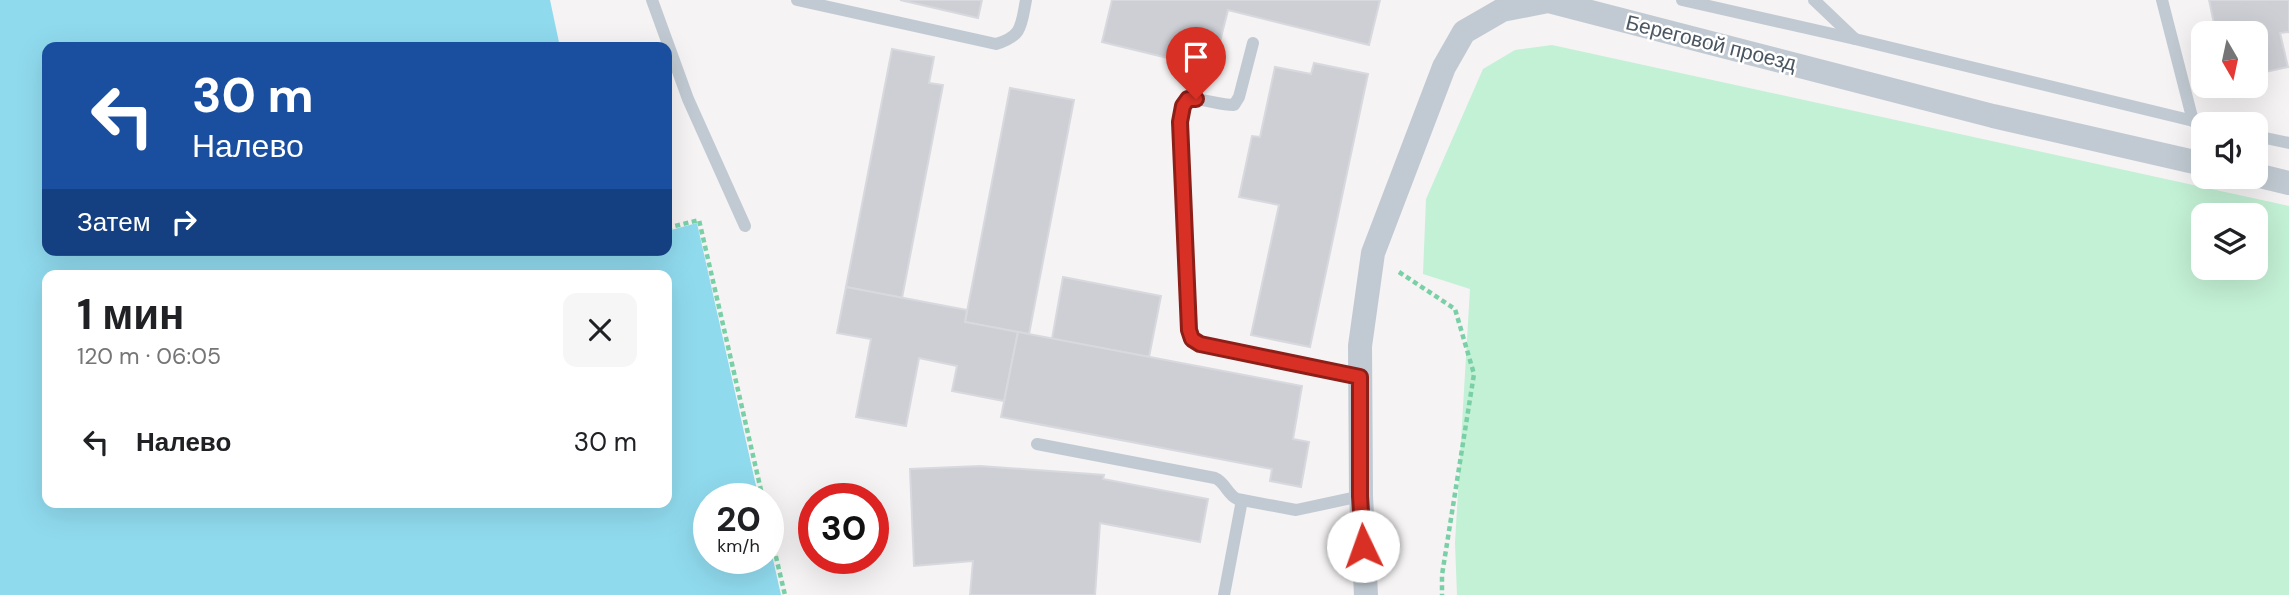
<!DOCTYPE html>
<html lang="ru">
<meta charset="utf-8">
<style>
:root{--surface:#fff;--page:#f6f6f6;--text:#202124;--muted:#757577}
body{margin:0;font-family:"DM Sans",sans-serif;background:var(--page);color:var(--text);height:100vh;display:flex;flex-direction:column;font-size:26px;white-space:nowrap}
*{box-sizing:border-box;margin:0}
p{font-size:23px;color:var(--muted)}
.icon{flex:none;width:38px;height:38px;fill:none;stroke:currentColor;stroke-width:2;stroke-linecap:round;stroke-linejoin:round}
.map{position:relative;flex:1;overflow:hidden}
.drawer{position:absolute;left:42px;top:270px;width:630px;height:238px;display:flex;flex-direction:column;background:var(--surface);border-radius:14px;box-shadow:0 7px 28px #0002}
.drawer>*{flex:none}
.guide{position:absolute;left:42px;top:42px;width:630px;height:214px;border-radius:14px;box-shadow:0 7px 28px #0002;background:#1a4fa0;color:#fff;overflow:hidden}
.needle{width:46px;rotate:171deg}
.tools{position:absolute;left:2191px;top:21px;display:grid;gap:14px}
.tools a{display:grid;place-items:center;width:77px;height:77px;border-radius:14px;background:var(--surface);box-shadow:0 7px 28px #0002;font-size:35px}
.speed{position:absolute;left:693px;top:483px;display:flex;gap:14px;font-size:35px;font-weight:700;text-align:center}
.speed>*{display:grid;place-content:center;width:91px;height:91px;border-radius:50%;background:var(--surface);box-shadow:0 7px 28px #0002;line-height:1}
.speed small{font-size:18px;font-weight:400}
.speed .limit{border:10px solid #d22;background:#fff;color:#111}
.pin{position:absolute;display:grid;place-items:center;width:60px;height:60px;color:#fff;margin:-72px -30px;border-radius:50% 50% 50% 0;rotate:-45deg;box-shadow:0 0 7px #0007}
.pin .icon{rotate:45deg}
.me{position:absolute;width:77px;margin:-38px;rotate:357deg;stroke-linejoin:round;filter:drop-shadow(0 0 5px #0008)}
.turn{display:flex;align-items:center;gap:24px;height:147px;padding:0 35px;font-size:32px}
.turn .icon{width:91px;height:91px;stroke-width:2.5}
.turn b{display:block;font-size:49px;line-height:60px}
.then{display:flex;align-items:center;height:66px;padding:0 35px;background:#0003;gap:14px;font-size:26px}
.round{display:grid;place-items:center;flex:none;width:74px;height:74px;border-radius:14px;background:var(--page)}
.overview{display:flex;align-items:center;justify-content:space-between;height:119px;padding:0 35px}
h1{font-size:42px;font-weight:700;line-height:52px}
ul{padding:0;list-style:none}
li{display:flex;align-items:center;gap:21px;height:105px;padding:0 35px}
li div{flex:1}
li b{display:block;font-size:26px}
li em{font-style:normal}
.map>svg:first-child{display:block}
.green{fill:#c3f1d5;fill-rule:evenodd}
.water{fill:#90daee;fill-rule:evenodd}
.building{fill:#cdcfd5;stroke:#d7d9de;stroke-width:2}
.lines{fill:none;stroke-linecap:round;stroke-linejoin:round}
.path{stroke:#7ad0a6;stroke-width:4.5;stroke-dasharray:5 3.5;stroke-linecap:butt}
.lane{stroke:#c1cad2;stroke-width:12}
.street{stroke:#c1cad2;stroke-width:24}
.route-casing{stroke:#8d1f18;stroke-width:18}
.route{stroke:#d93025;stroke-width:12}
.labels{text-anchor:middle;stroke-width:5;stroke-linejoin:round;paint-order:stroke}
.street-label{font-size:21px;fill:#4a5661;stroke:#fff}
</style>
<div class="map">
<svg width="2289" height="595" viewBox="0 0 2289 595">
<rect width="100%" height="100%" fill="#f5f3f3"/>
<path class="green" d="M1552,45L2289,206V595H1457L1455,543L1470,289L1423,274L1426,199L1483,69L1515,50ZM2203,215H2256V268H2203Z"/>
<path class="water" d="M0,0H550L560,47H47V250H667V231L697,223L759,499H709V558H768V537L781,595H0ZM47,275H667V502H47Z"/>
<g class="building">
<path d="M900,0H982L978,18Z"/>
<path d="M1112,0H1380L1369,45L1228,10L1213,69L1102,42Z"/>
<path d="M2209,0H2289V32L2280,33L2288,67L2256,74V33H2216Z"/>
<path d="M892,49L934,57L929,83L943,85L902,298L846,287Z"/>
<path d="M1314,63L1368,74L1310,347L1251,335L1279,205L1239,197L1252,136L1260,137L1275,67L1311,74Z"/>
<path d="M1010,88L1074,100L1029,334L965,322Z"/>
<path d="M1063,277L1161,296L1149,357L1052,339Z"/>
<path d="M846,287L967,310L965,322L1018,332L1004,401L952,391L957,366L919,358L906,426L856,417L871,339L837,333Z"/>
<path d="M1018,332L1302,386L1293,439L1309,442L1301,487L1270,481L1272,469L1001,417Z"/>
<path d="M980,466L1104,475L1103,479L1208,499L1200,542L1100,523L1095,595H970L973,561L914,566L910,469Z"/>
</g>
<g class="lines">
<g class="path">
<path d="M667,228L699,220L763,499"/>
<path d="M1399,272L1455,309L1474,374L1442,575V595"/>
<path d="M768,523L785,595"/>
</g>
<g class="lane">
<path d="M652,0L688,99L745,226"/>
<path d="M797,0L996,44C1023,36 1021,25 1026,0"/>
<path d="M1682,0L1855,39L2206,124"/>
<path d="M1814,0L1855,39"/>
<path d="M2162,0L2193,121"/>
<path d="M1253,43L1239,97L1234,105C1218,105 1203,98 1188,99L1183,106L1180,122L1189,330L1192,339L1200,344L1360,377"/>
<path d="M2256,136L2289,143"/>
<path d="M1037,444L1215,478C1225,482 1227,494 1237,499L1296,510L1361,496"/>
<path d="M1224,595L1242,500"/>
</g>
<g class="street">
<path d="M2256,175L2289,183"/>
<path d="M1366,595L1361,496L1360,346L1373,253L1444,67L1464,32L1502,10L1548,1L1993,116L2203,164"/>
</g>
</g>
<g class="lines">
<g class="route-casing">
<path id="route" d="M1196,99H1188L1183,106L1180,122L1189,330L1192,339L1200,344L1360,377V496L1363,546"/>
</g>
<use href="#route" class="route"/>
</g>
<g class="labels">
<g class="street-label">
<text transform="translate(1711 43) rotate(14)" y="7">Береговой проезд</text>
</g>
</g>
</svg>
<div class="tools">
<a><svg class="needle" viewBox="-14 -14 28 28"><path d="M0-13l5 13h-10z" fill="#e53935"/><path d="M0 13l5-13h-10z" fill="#757577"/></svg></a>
<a><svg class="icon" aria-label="sound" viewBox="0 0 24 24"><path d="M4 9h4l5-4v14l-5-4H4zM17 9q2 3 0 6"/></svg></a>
<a><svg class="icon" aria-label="layers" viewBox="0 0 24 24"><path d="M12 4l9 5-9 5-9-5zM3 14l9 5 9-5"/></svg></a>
</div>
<div class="speed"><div>20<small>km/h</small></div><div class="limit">30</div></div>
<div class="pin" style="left:1196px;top:99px;background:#d93025"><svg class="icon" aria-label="arrive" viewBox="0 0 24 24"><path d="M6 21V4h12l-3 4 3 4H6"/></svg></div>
<svg class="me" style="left:1363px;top:546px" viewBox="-20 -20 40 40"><circle r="19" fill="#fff"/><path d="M0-13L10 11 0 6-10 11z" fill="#d93025"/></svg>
<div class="guide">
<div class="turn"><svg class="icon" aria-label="left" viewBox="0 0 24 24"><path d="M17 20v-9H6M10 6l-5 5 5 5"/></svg><div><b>30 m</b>Налево</div></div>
<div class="then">Затем<svg class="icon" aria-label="right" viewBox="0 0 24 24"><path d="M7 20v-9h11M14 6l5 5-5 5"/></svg></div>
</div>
<section class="drawer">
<div class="overview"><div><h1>1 мин</h1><p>120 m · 06:05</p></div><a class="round"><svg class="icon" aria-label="close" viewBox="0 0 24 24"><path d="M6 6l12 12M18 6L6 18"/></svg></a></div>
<ul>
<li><svg class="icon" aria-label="left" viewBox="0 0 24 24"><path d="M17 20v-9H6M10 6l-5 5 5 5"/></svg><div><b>Налево</b></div><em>30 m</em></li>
</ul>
</section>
</div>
